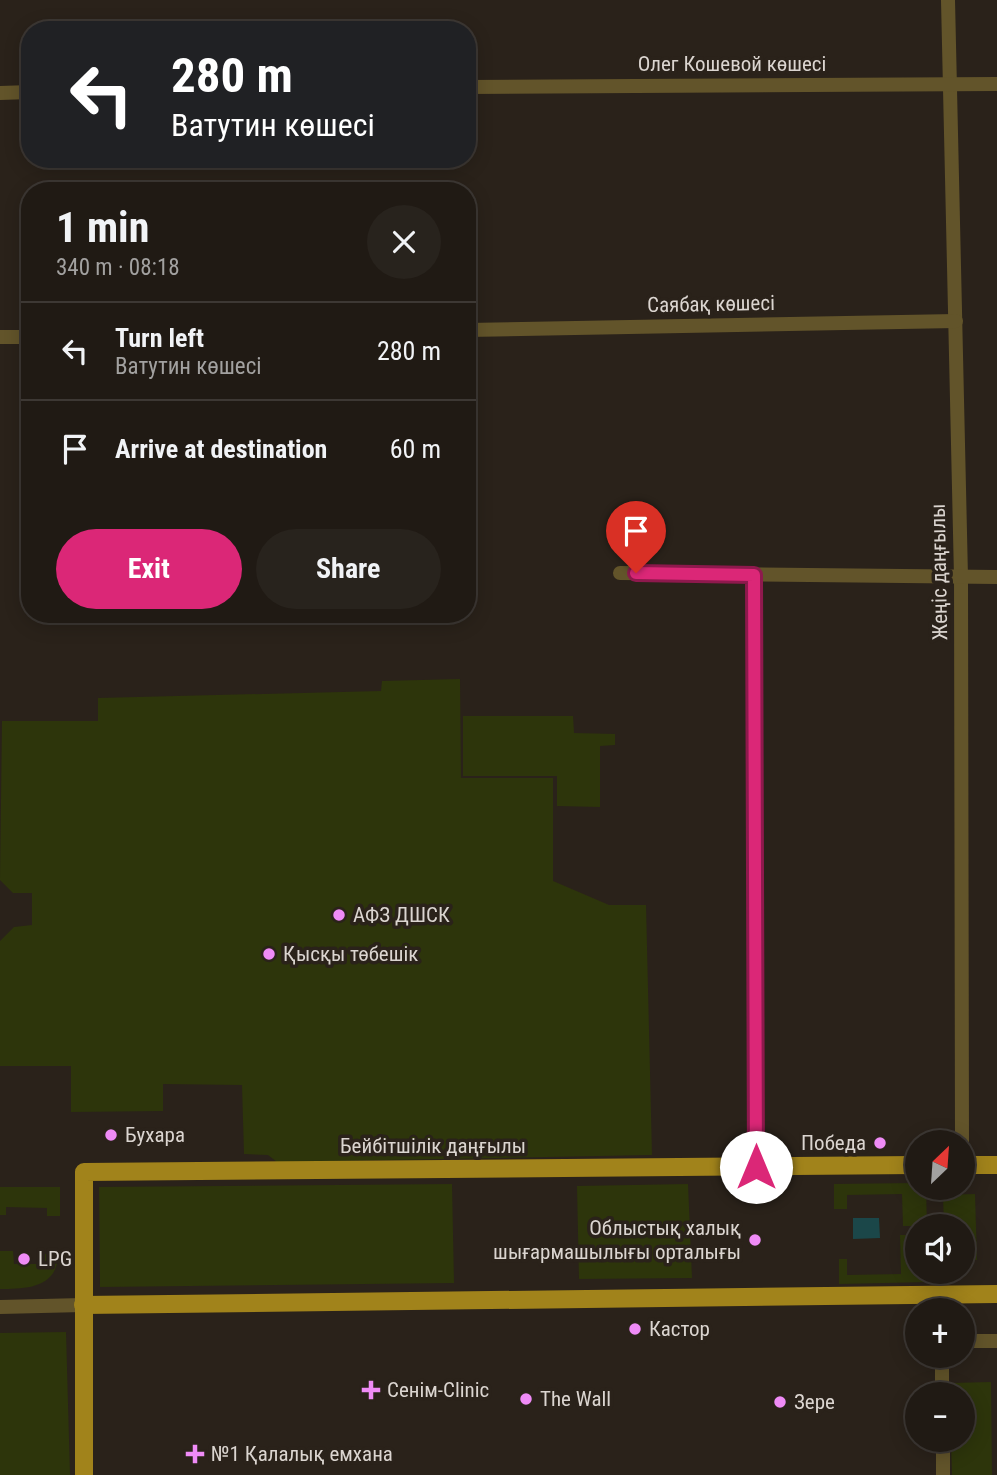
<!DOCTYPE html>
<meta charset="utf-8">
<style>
:root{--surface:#201a14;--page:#28231d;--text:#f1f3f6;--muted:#a2a1a0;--line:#3d3834;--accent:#db2777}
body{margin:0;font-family:"Roboto Condensed",sans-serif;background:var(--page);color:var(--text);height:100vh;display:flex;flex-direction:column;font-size:26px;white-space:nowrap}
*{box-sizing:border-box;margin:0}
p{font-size:23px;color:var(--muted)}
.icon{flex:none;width:38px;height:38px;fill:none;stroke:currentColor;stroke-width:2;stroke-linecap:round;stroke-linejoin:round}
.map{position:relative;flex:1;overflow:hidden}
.details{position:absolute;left:21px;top:182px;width:455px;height:441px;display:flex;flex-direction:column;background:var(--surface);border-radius:28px;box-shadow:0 4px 18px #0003,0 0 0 2px var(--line)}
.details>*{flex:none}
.guide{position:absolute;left:21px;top:21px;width:455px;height:147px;border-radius:28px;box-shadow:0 4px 18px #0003,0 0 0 2px var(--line);background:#202124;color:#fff;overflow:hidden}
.needle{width:46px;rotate:25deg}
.tools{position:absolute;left:905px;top:1130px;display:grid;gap:14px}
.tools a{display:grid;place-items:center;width:70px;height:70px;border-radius:50%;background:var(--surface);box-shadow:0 4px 18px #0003,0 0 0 2px var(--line);font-size:35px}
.pin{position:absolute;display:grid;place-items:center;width:60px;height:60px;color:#fff;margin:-72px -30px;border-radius:50% 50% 50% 0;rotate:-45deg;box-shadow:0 0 7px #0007}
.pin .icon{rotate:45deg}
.me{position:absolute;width:77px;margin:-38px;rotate:0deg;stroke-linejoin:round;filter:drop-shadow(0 0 5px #0008)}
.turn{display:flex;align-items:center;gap:24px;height:147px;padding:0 35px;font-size:32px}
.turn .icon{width:91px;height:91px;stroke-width:2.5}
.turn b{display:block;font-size:49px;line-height:60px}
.round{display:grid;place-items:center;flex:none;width:74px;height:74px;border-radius:37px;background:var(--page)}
.overview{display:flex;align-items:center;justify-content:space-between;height:119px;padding:0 35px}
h1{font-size:42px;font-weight:700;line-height:52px}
.button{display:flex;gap:14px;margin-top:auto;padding:14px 35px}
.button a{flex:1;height:80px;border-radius:42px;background:var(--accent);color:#fff;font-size:28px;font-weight:700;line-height:80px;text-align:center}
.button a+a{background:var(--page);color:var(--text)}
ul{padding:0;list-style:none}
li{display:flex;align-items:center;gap:21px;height:98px;padding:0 35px;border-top:2px solid var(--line)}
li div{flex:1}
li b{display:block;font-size:26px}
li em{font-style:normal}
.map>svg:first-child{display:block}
.green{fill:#2d350b}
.water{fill:#1b4749}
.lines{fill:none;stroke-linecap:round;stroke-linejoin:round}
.minor{stroke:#62542a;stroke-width:14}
.major{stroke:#a1831b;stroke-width:18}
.route-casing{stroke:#8e194d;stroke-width:18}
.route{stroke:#db2777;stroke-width:12}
.poi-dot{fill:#ef8bf6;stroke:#2a221a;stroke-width:2.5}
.labels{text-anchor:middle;stroke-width:7;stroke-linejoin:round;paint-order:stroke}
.street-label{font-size:21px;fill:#dbd5d0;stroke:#2a221a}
.poi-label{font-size:21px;fill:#dbd5d0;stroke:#2a221a;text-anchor:start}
</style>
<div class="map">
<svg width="997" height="1475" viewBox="0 0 997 1475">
<rect width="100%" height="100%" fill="#2a221a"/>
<g class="green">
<path d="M467,346L470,492L467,494Z"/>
<path d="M460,679L461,778H553V881L609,905H646L652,1155L277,1162L268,1155L244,1154L242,1085L163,1084V1111L71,1112V1066H0V941L14,927L32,925V893H13L0,880L2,721H98V698L381,691L382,681Z"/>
<path d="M463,716H573L574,733L615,734V745L600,746V807L557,806V776H463Z"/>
<path d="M917,1183V1188H926L927,1226H903L902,1194L847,1195V1209H834V1184Z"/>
<path d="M452,1184L454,1283L100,1287L99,1187Z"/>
<path d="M688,1184L692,1278L579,1279L577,1186Z"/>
<path d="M0,1187H60V1216H47V1208L6,1207V1215H0Z"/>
<path d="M975,1194L977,1260H963L962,1227H944L943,1195Z"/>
<path d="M900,1235H917V1272H929L930,1282L839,1284V1259H847V1275L901,1274Z"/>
<path d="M0,1251H13L14,1264H37V1254H58C58,1288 26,1289 0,1289Z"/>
<path d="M66,1332L70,1475H0V1333Z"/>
<path d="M991,1382L992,1475H952L951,1440H962V1395H951V1383Z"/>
</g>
<path class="water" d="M853,1218H879L880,1238L853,1239Z"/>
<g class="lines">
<g class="minor">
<path d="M948,0L961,577L962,1143"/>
<path d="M467,87L997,84"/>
<path d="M0,93L30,92"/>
<path d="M467,330L956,321"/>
<path d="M0,337H30"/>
<path d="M620,573L997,577"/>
<path d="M754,575L756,1167"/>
<path d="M940,1296V1311"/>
<path d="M0,1307L83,1305"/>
<path d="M962,1341H997"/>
<path d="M942,1356V1395"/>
<path d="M943,1440V1475"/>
</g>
<g class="major">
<path d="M962,1165H997"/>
<path d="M83,1305L997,1294"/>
<path d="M84,1475V1172L917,1165"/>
</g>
</g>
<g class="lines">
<g class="route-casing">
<path id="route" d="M636,573L754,575L756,1167"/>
</g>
<use href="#route" class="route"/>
</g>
<g class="poi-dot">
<circle cx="339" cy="915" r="7"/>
<circle cx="269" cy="954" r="7"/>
<circle cx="111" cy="1135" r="7"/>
<circle cx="880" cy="1143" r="7"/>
<circle cx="755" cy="1240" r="7"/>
<circle cx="24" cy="1259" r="7"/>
<circle cx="635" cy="1329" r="7"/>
<path d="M367.5 1379.5h7v7h7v7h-7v7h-7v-7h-7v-7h7z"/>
<circle cx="526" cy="1399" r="7"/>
<circle cx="780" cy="1402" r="7"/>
<path d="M191.5 1443.5h7v7h7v7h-7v7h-7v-7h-7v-7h7z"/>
</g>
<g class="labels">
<g class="street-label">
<text x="732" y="71">Олег Кошевой көшесі</text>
<text transform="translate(711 304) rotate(-1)" y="7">Саябақ көшесі</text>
<text transform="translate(939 572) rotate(-91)" y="7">Жеңіс даңғылы</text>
<text x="433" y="1153">Бейбітшілік даңғылы</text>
</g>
<g class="poi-label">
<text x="353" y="922">АФЗ ДШСК</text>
<text x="283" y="961">Қысқы төбешік</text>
<text x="125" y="1142">Бухара</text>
<text x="866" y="1150" text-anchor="end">Победа</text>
<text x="741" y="1235" text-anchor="end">Облыстық халық<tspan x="741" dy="24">шығармашылығы орталығы</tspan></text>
<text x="38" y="1266">LPG</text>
<text x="649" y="1336">Кастор</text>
<text x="387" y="1397">Сенім-Clinic</text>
<text x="540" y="1406">The Wall</text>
<text x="794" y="1409">Зере</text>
<text x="211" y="1461">№1 Қалалық емхана</text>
</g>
</g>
</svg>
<div class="tools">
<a><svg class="needle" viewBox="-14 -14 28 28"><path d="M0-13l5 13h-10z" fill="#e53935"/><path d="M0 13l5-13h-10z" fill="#a2a1a0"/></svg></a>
<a><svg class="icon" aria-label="sound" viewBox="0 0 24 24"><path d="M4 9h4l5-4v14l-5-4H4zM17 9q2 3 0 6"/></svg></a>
<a>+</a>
<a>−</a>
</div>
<div class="pin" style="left:636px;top:573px;background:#d93025"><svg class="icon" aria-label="arrive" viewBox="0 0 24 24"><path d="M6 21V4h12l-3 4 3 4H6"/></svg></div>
<svg class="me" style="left:756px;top:1167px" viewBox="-20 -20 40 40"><circle r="19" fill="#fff"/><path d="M0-13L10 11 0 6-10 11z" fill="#db2777"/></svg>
<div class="guide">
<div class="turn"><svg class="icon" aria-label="left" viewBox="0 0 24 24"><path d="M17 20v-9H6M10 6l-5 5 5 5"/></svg><div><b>280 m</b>Ватутин көшесі</div></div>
</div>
<section class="details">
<div class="overview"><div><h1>1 min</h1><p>340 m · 08:18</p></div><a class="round"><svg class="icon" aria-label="close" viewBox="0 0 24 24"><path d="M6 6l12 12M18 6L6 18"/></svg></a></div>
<ul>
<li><svg class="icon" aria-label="left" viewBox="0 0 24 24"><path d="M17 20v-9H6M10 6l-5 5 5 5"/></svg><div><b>Turn left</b><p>Ватутин көшесі</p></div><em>280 m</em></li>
<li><svg class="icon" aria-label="arrive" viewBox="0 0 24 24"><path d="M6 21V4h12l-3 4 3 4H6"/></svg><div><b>Arrive at destination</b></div><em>60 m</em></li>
</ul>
<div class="button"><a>Exit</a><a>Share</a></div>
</section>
</div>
